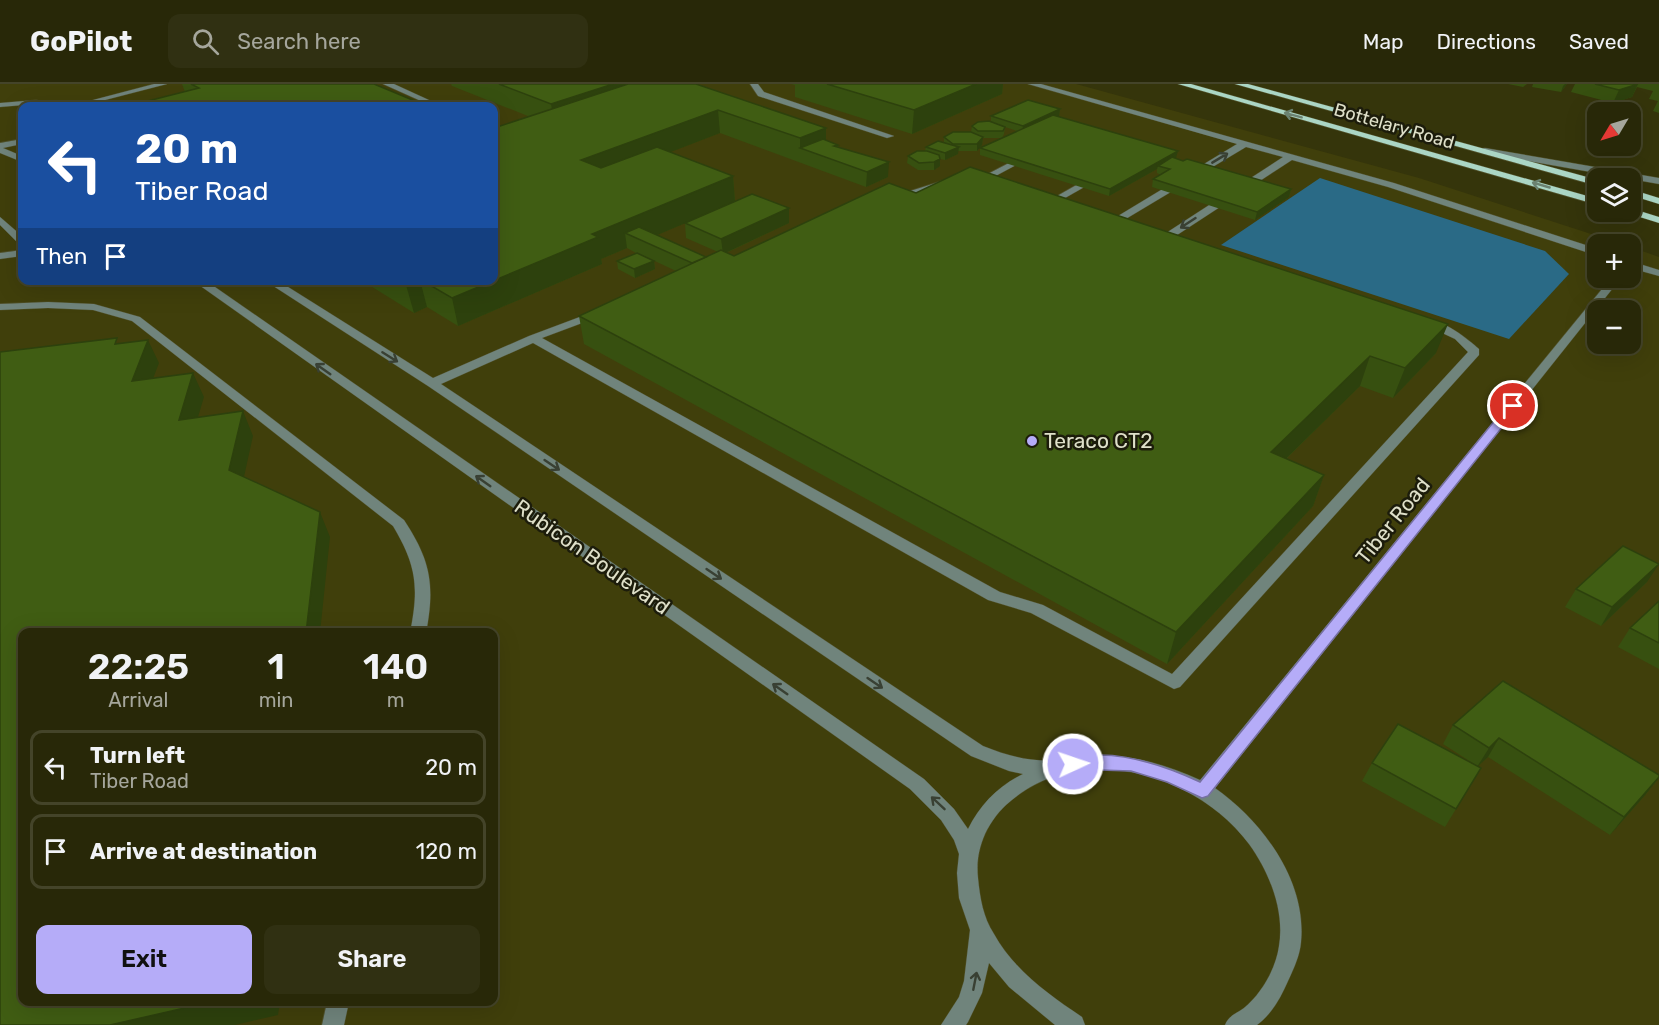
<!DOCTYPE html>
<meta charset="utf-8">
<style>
:root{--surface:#282808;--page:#303012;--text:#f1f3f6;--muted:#a5a69c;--line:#444429;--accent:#b5acf8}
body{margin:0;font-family:Rubik,sans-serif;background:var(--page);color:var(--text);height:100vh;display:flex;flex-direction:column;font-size:22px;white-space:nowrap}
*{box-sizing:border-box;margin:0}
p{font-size:20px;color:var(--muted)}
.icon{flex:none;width:33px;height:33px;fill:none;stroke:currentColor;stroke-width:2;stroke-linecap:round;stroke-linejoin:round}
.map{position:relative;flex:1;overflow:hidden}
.panel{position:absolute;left:18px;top:544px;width:480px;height:378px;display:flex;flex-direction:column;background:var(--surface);border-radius:12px;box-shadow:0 6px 24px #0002,0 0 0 2px var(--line)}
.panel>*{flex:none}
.hud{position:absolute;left:18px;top:18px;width:480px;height:183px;border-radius:12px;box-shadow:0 6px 24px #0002,0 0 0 2px var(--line);background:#1a4fa0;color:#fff;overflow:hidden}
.needle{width:39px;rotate:232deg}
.tools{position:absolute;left:1587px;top:18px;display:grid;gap:12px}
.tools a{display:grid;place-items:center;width:54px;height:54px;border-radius:12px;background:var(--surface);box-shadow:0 6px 24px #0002,0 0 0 2px var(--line);font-size:30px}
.pin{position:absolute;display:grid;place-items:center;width:51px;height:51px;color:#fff;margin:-26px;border:3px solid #fff;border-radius:50%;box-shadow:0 2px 6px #0007}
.me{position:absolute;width:66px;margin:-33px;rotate:87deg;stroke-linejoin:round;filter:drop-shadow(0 0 4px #0008)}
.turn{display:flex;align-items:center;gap:21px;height:126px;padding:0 18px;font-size:27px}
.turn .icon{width:78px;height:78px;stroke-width:2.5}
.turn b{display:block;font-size:42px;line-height:51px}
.then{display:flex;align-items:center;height:57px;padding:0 18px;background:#0003;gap:12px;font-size:22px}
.eta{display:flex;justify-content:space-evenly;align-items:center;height:102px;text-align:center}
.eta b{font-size:36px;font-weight:600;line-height:42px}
.action{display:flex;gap:12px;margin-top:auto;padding:12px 18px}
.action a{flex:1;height:69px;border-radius:12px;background:var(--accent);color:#111;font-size:24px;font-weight:600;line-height:69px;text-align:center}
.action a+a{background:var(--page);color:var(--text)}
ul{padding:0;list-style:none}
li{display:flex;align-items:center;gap:18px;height:75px;margin:0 12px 9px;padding:0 6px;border:3px solid var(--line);border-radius:12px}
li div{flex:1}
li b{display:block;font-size:22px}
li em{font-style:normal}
header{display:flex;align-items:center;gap:36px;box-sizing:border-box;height:84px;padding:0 30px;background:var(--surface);border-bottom:2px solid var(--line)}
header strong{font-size:28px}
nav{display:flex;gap:33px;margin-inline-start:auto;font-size:21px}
.search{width:420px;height:54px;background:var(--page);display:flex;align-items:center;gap:15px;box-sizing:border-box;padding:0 21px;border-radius:12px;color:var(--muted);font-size:22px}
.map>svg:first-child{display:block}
.built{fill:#403f0b;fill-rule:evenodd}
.water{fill:#2a6a86}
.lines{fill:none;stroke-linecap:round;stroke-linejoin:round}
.minor-casing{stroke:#505029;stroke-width:1}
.major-casing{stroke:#505029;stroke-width:1}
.minor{fill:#70847c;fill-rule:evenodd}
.major{fill:#abd6c5;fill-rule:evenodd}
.wall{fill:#375010;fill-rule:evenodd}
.shaded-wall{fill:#2d410d}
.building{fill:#405d13;stroke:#2d410d;stroke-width:1.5}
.oneway{stroke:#6b8271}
.oneway2{stroke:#394033}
.route{fill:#b5acf8;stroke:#7670a1;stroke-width:1.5}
.poi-dot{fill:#b5acf8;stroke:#1c1c0b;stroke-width:2}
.labels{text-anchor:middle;stroke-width:5;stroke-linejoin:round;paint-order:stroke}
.far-street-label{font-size:18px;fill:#dfe0c9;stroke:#1c1c0b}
.poi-label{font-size:21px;fill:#dfe0c9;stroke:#1c1c0b;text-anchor:start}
.street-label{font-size:21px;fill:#dfe0c9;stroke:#1c1c0b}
</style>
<header>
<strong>GoPilot</strong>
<div class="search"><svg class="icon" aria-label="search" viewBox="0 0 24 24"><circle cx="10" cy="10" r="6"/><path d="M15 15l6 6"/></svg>Search here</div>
<nav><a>Map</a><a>Directions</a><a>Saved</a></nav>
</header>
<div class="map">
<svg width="1659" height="941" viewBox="0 0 1659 941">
<rect width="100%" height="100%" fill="#35350b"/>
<path class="built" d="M0,0H1076L1419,94L1622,160H1598V194H1630L1631,163L1659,173V941H0ZM22,22H494V196H22ZM1598,226H1630V260H1598ZM22,549H494V918H22Z"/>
<path class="water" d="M1320,94L1545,167L1569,190L1509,255L1221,161Z"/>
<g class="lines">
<g class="minor-casing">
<g id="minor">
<path d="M154,0H167L82,22L36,20L0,23V19L36,16L70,22Z"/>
<path d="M383,0H394L442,22H432Z"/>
<path d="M750,0H758L764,8L894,52L887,54L758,12Z"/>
<path d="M1028,0H1041L1394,99L1598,165V172L1388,103L1292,76L1171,155H1163V151L1283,73L1246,63L1119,139H1113V135L1237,60Z"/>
<path d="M22,55V60L3,64L22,72V78L0,69V59Z"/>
<path d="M1485,64L1659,94V100L1482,69V65Z"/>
<path d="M1024,71L1031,73L990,95L982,93Z"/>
<path d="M1094,91L1102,93L1058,118L1050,116Z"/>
<path d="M945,96L950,99L948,101L893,117L888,114Z"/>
<path d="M0,133L22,152V160L18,159L0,141Z"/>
<path d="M22,166V172L0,175V169Z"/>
<path d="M1630,177L1659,186V192L1630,184Z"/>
<path d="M1611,194H1621L1215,704C1262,737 1307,797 1301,858C1300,871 1294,884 1288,897C1281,913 1272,930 1257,941H1225C1229,931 1236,930 1244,924C1262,909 1276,884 1279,862C1285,826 1269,788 1249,760C1195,688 1078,655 1006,721C986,740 975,766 978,794C980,814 983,833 994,850C1014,886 1049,911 1082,933L1085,941H1055L1009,903L989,879L982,909L968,938L966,941H941L959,913L964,897L970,846L959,814L957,789L959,770L954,756L941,736L910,705L192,196H205L924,695L954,725L968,745C980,721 998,702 1023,690L1009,687L971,672L428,302L264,196H277L433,294L529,252L593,228H601V232L542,254L1000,508L1043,521L1172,590L1468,268L1455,255L1423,240V236C1440,233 1467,254 1479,265V271L1180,603L1174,605L1031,529L988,516L533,259L441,300L983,662C1008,672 1033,679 1060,676C1075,675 1090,671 1106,672C1139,672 1171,683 1200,696Z"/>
<path d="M48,218L94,220L140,233L404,436C431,477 435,501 426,549H410C419,504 417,482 393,442L132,237L93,226L48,224L0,226V220Z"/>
<path d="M327,918H349L344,941H322Z"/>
</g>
</g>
<g class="major-casing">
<g id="major">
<path d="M1178,0H1191L1598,115V121Z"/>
<path d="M1235,0H1248L1598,96V102Z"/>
<path d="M1630,105L1659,114V120L1630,111Z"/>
<path d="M1630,124L1659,133V139L1627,129L1626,128H1630Z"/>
</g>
</g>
<use href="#minor" class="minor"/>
<use href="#major" class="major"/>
</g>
<g class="wall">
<path d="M182,0H374L185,8Z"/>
<path d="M451,0H696L826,44V56L838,61V64L888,93L866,103L720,49L670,68L733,92L735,117L789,124V139L726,169L734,172L916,109L1436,269L1393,314L1360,302L1286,375L1324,391L1313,422L1167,580L584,260L579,232L676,187L642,171L654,177L655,185L635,194L618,185L617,177L636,169L627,164L601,175L602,180L458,242L427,223L414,229L361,196H494L528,32L452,2ZM685,139L686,154L718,168L706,173L657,151Z"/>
<path d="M791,0H1003L1002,10L912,50L795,13V1Z"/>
<path d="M1508,0H1527L1523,3Z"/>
<path d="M1533,0H1567L1561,8L1532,3Z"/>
<path d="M1575,0H1659V29L1653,27L1658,17L1649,15L1653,7L1637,3L1632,13L1613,19L1571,8Z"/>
<path d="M1060,25L1059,32H1058L1176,75L1291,105L1289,113L1255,136L1152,103L1153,95L1161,91L1157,89V85L1109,112L980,71V64L1017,47L1005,43L1004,50L1002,54H983L982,61L977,67H958V70L945,76L940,75V82L934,86H918L907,79L908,72L925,67L926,63L944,58V53L971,48L972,42L991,38V32Z"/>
<path d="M1647,498L1601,542L1565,523L1576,505Z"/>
<path d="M1659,517V585L1618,563L1630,544Z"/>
<path d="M1453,641L1659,694L1646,710L1610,751L1488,673L1478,682L1481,684L1445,743L1362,697L1372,679L1474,680L1443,660Z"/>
</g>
<g class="shaded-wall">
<path d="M613,0H682L555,43L551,20Z"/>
<path d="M976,0H1003L1002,10L912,50L914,26Z"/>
<path d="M1565,0H1567L1561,8L1563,2Z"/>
<path d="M1638,0L1632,13L1613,19L1619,6Z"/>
<path d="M1060,25L1059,32L1022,49L1023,42Z"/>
<path d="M718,26L720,49L585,101L581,76Z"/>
<path d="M826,44V68L800,64V78V54Z"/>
<path d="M983,53L982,61L977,67V60Z"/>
<path d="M959,63L958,70L945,76V69Z"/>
<path d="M1178,67L1176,74L1158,82L1157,85L1109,112L1110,105Z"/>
<path d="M940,75V82L934,86V78Z"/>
<path d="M889,78L888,93L866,103L867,88Z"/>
<path d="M733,92L735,118L643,157L625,149L627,164L601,175L602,180L458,242L452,214L592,150Z"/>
<path d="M1291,105L1289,113L1255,136L1257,128Z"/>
<path d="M789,124V139L723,170L721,155Z"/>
<path d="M654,177L655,185L635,194L634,185Z"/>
<path d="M417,196H420L427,223L414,229L406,201Z"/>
<path d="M1448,240L1436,269L1393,314L1405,284Z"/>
<path d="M148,256L159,279L143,321L132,297Z"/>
<path d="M1370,272L1360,302L1261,399L1271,368Z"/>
<path d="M193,289L204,313L190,360L179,336Z"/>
<path d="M243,327L253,352L240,411L229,386Z"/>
<path d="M1324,391L1313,422L1167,580L1176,548Z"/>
<path d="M320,428L330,453L320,549H306Z"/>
<path d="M1659,480L1647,498L1601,542L1612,523Z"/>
<path d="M1499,654L1488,673L1477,683L1489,664Z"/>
<path d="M1659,693L1646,710L1610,751L1624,733Z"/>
<path d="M211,918H280L278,931L235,941H110Z"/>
</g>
<g class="building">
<path d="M191,0H374L427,22H128L199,4Z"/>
<path d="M499,0H613L551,20Z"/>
<path d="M628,0H696L826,44L800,54L718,26L581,76L601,84L657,63L733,92L592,150L598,153L452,214L421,196H494V44Z"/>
<path d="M827,0H976L914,26Z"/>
<path d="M1595,0H1638L1619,6Z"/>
<path d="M1028,16L1060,25L1023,42L991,32Z"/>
<path d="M1053,31L1178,67L1110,105L980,64Z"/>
<path d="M989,37L1005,43L1003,47H978L972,42L978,38Z"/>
<path d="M953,48H971L983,53L977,60H953L944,53Z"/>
<path d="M823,55L838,61L834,62L889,78L867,88L800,64Z"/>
<path d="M938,57L959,63L945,69L926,63Z"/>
<path d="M917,67H927L939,71L940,75L934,78L919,79L908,72Z"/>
<path d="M1172,73L1183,77L1187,75L1291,105L1257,128L1153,95L1170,85L1158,82Z"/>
<path d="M970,83L1448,240L1405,284L1370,272L1271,368L1324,391L1176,548L579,232L721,166L734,172L889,99L916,109Z"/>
<path d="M752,110L789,124L721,155L685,139Z"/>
<path d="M639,143L706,173L692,179L625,149Z"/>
<path d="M637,169L654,177L634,185L617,177Z"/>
<path d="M399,196H417L406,201Z"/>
<path d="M117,254L115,260L148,256L132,297L193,289L179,336L243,327L229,386L320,428L306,549H22V918H211L110,941H0V268Z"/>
<path d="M1623,462L1659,480L1612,523L1576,505Z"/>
<path d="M1659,517V559L1630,544Z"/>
<path d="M1503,597L1659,691V693L1624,733L1499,654L1489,664L1453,641Z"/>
<path d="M1398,640L1481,684L1456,725L1372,679Z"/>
</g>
<defs><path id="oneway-shaft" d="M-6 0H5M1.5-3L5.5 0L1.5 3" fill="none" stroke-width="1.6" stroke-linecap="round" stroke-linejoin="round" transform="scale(1.5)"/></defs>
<g class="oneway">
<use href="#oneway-shaft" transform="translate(1293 31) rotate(-165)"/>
<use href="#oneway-shaft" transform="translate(1541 101) rotate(-164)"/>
</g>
<g class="oneway2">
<use href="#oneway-shaft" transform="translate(1220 74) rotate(-31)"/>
<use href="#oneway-shaft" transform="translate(1188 139) rotate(147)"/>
<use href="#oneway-shaft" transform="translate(390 273) rotate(32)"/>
<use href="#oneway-shaft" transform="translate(323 285) rotate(-145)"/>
<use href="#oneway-shaft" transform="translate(552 381) rotate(34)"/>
<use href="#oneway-shaft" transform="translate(483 397) rotate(-145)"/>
<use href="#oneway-shaft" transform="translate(714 490) rotate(34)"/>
<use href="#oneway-shaft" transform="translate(875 599) rotate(34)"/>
<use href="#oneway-shaft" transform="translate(780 605) rotate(-145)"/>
<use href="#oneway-shaft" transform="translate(938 719) rotate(-137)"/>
<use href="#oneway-shaft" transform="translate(975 897) rotate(-79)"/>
</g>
<path class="route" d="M1509,319L1519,322L1208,712L1202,714L1167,698L1131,687L1067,685L1064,680L1067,676C1109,662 1161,680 1200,698Z"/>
<circle class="poi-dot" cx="1032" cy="357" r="6"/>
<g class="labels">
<g class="far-street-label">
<text transform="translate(1394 42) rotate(16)" y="6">Bottelary Road</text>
</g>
<g class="poi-label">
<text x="1044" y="364">Teraco CT2</text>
</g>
<g class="street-label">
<text transform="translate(1393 437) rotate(-51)" y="7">Tiber Road</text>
<text transform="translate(592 473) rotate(35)" y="7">Rubicon Boulevard</text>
</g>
</g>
</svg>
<div class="tools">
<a><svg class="needle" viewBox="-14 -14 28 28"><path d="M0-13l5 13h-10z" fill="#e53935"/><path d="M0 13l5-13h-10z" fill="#a5a69c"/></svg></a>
<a><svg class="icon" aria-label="layers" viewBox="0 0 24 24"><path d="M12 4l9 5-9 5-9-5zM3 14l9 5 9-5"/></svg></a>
<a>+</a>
<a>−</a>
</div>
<div class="pin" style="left:1513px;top:322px;background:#d93025"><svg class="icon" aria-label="arrive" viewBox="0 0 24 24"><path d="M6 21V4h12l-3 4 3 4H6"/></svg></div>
<svg class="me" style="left:1073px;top:680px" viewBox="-20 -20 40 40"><circle r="17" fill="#b5acf8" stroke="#fff" stroke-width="3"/><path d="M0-11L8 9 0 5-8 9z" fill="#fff"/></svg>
<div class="hud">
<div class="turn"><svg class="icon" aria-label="left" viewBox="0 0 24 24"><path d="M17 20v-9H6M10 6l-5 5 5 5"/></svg><div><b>20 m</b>Tiber Road</div></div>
<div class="then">Then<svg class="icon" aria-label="arrive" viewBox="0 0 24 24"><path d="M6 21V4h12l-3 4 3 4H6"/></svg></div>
</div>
<section class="panel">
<div class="eta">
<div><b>22:25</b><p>Arrival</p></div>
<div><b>1</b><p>min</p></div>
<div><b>140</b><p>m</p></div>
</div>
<ul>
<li><svg class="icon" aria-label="left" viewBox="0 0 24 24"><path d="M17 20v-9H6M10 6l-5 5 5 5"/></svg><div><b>Turn left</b><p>Tiber Road</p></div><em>20 m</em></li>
<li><svg class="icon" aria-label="arrive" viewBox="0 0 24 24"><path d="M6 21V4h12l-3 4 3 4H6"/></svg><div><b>Arrive at destination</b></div><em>120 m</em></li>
</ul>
<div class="action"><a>Exit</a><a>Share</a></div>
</section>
</div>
